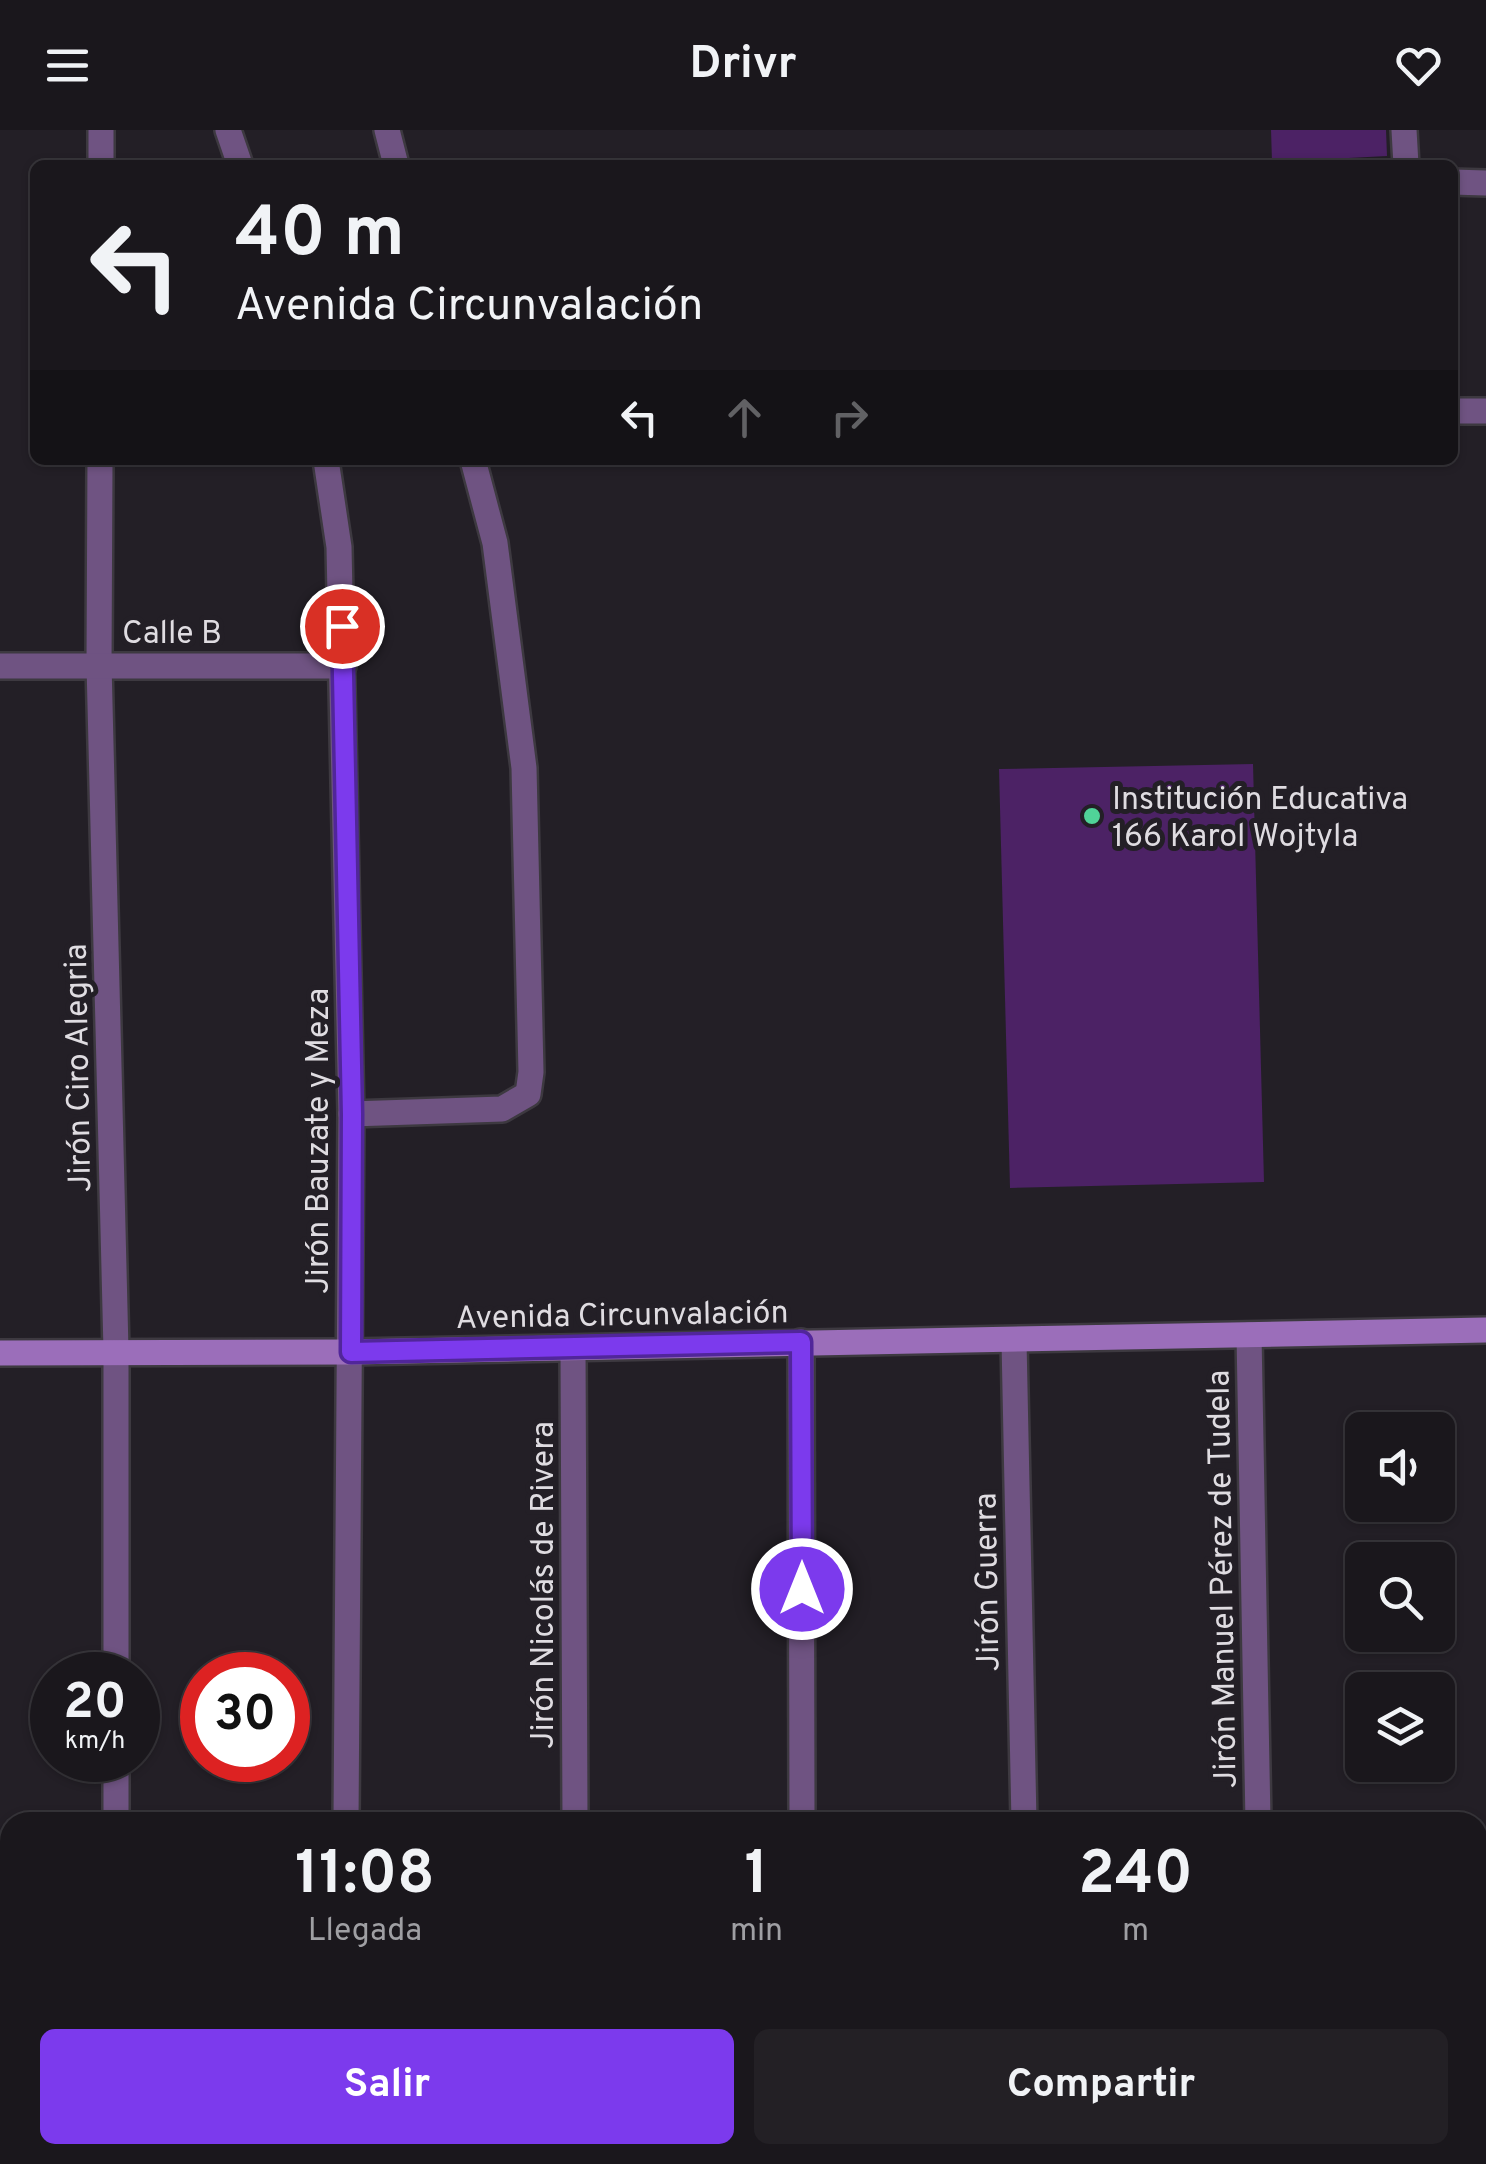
<!DOCTYPE html>
<html lang="es">
<meta charset="utf-8">
<style>
:root{--surface:#1a171c;--page:#232025;--text:#f1f3f6;--muted:#9f9fa3;--line:#38363b;--accent:#7c3aed}
body{margin:0;font-family:Overpass,sans-serif;background:var(--page);color:var(--text);height:100vh;display:flex;flex-direction:column;font-size:38px;white-space:nowrap}
*{box-sizing:border-box;margin:0}
p{font-size:32px;color:var(--muted)}
.icon{flex:none;width:55px;height:55px;fill:none;stroke:currentColor;stroke-width:2;stroke-linecap:round;stroke-linejoin:round}
.map{position:relative;flex:1;overflow:hidden}
.side{position:absolute;left:0px;top:1682px;width:1488px;height:352px;display:flex;flex-direction:column;background:var(--surface);border-radius:30px 30px 0 0;box-shadow:0 2px 8px #0004,0 0 0 2px var(--line)}
.side>*{flex:none}
.hud{position:absolute;left:30px;top:30px;width:1428px;height:305px;border-radius:15px;box-shadow:0 2px 8px #0004,0 0 0 2px var(--line);background:#1a171c;color:var(--text);overflow:hidden}
.tools{position:absolute;left:1345px;top:1282px;display:grid;gap:20px}
.tools a{display:grid;place-items:center;width:110px;height:110px;border-radius:15px;background:var(--surface);box-shadow:0 2px 8px #0004,0 0 0 2px var(--line);font-size:50px}
.speed{position:absolute;left:30px;top:1522px;display:flex;gap:20px;font-size:50px;font-weight:700;text-align:center}
.speed>*{display:grid;place-content:center;width:130px;height:130px;border-radius:50%;background:var(--surface);box-shadow:0 2px 8px #0004,0 0 0 2px var(--line);line-height:1}
.speed small{font-size:25px;font-weight:400}
.speed .limit{border:15px solid #d22;background:#fff;color:#111}
.pin{position:absolute;display:grid;place-items:center;width:85px;height:85px;color:#fff;margin:-42px;border:5px solid #fff;border-radius:50%;box-shadow:0 2px 10px #0007}
.me{position:absolute;width:110px;margin:-55px;rotate:0deg;stroke-linejoin:round;filter:drop-shadow(0 0 8px #0008)}
.turn{display:flex;align-items:center;gap:35px;height:210px;padding:0 40px;font-size:45px}
.turn .icon{width:130px;height:130px;stroke-width:2.5}
.turn b{display:block;font-size:70px;line-height:85px}
.lanes{display:flex;align-items:center;height:95px;padding:0 40px;background:#0003;justify-content:center;gap:50px;direction:ltr}
.lanes .off{opacity:.35}
.eta{display:flex;justify-content:space-evenly;align-items:center;height:170px;text-align:center}
.eta b{font-size:60px;font-weight:700;line-height:70px}
.cta{display:flex;gap:20px;margin-top:auto;padding:20px 40px}
.cta a{flex:1;height:115px;border-radius:15px;background:var(--accent);color:#fff;font-size:40px;font-weight:700;line-height:115px;text-align:center}
.cta a+a{background:var(--page);color:var(--text)}
header{display:flex;justify-content:space-between;align-items:center;height:130px;padding:0 40px;background:var(--surface);font-size:45px;font-weight:700}
.map>svg:first-child{display:block}
.green{fill:#4c2265}
.lines{fill:none;stroke-linecap:round;stroke-linejoin:round}
.street-casing{stroke:#3d3940;stroke-width:30}
.secondary-casing{stroke:#3d3940;stroke-width:30}
.street{stroke:#6f5382;stroke-width:25}
.secondary{stroke:#9b6eba;stroke-width:25}
.route-casing{stroke:#51269a;stroke-width:25}
.route{stroke:#7c3aed;stroke-width:18}
.poi-dot{fill:#50d398;stroke:#231f26;stroke-width:4}
.labels{text-anchor:middle;stroke-width:10;stroke-linejoin:round;paint-order:stroke}
.street-label{font-size:32px;fill:#dfdce1;stroke:#231f26}
.poi-label{font-size:32px;fill:#dfdce1;stroke:#231f26;text-anchor:start}
</style>
<header><svg class="icon" aria-label="menu" viewBox="0 0 24 24"><path d="M4 6h16M4 12h16M4 18h16"/></svg>Drivr<svg class="icon" aria-label="heart" viewBox="0 0 24 24"><path d="M12 20l-8-8c-3-5 5-10 8-4 3-6 11-1 8 4z"/></svg></header>
<div class="map">
<svg width="1486" height="2034" viewBox="0 0 1486 2034">
<rect width="100%" height="100%" fill="#231f26"/>
<g class="green">
<path d="M1271,0H1386L1387,26L1272,32Z"/>
<path d="M1253,634L1264,1052L1010,1058L999,639Z"/>
<path d="M0,1800H10V1981L0,1982Z"/>
</g>
<g class="lines">
<g class="street-casing">
<g id="street">
<path d="M228,0L240,35"/>
<path d="M387,0L396,35"/>
<path d="M1404,0L1406,35"/>
<path d="M101,35V0"/>
<path d="M1452,52L1486,53"/>
<path d="M1452,281H1486"/>
<path d="M100,330L99,534L116,1220V1545"/>
<path d="M326,330L339,417L351,984L346,1692"/>
<path d="M0,536H343"/>
<path d="M351,984L502,979L528,964L531,942L524,638L495,413L473,330"/>
<path d="M1249,1205L1258,1692"/>
<path d="M1014,1211L1024,1692"/>
<path d="M801,1212L802,1692"/>
<path d="M573,1218L575,1692"/>
<path d="M116,1630V1692"/>
<path d="M0,1772H10"/>
<path d="M1478,1798H1486"/>
<path d="M1478,1954L1486,1955"/>
<path d="M0,2009H10"/>
<path d="M118,2025V2034"/>
<path d="M342,2025V2034"/>
<path d="M569,2025V2034"/>
<path d="M807,2025L808,2034"/>
<path d="M1031,2025V2034"/>
<path d="M1265,2025V2034"/>
</g>
</g>
<g class="secondary-casing">
<path id="secondary" d="M0,1223L351,1222L1486,1200"/>
</g>
<use href="#street" class="street"/>
<use href="#secondary" class="secondary"/>
</g>
<g class="lines">
<g class="route-casing">
<path id="route" d="M342,496L352,984L351,1222L801,1212L802,1459"/>
</g>
<use href="#route" class="route"/>
</g>
<circle class="poi-dot" cx="1092" cy="686" r="10"/>
<g class="labels">
<g class="street-label">
<text x="172" y="513">Calle B</text>
<text transform="translate(77 938) rotate(-91)" y="11">Jirón Ciro Alegria</text>
<text transform="translate(317 1011) rotate(-90)" y="11">Jirón Bauzate y Meza</text>
<text transform="translate(622 1184) rotate(-1)" y="11">Avenida Circunvalación</text>
<text transform="translate(1221 1449) rotate(-91)" y="11">Jirón Manuel Pérez de Tudela</text>
<text transform="translate(986 1452) rotate(-91)" y="11">Jirón Guerra</text>
<text transform="translate(542 1455) rotate(-90)" y="11">Jirón Nicolás de Rivera</text>
</g>
<g class="poi-label">
<text x="1112" y="679">Institución Educativa<tspan x="1112" dy="37">166 Karol Wojtyla</tspan></text>
</g>
</g>
</svg>
<div class="tools">
<a><svg class="icon" aria-label="sound" viewBox="0 0 24 24"><path d="M4 9h4l5-4v14l-5-4H4zM17 9q2 3 0 6"/></svg></a>
<a><svg class="icon" aria-label="search" viewBox="0 0 24 24"><circle cx="10" cy="10" r="6"/><path d="M15 15l6 6"/></svg></a>
<a><svg class="icon" aria-label="layers" viewBox="0 0 24 24"><path d="M12 4l9 5-9 5-9-5zM3 14l9 5 9-5"/></svg></a>
</div>
<div class="speed"><div>20<small>km/h</small></div><div class="limit">30</div></div>
<div class="pin" style="left:342px;top:496px;background:#d93025"><svg class="icon" aria-label="arrive" viewBox="0 0 24 24"><path d="M6 21V4h12l-3 4 3 4H6"/></svg></div>
<svg class="me" style="left:802px;top:1459px" viewBox="-20 -20 40 40"><circle r="17" fill="#7c3aed" stroke="#fff" stroke-width="3"/><path d="M0-11L8 9 0 5-8 9z" fill="#fff"/></svg>
<div class="hud">
<div class="turn"><svg class="icon" aria-label="left" viewBox="0 0 24 24"><path d="M17 20v-9H6M10 6l-5 5 5 5"/></svg><div><b>40 m</b>Avenida Circunvalación</div></div>
<div class="lanes"><svg class="icon" aria-label="left" viewBox="0 0 24 24"><path d="M17 20v-9H6M10 6l-5 5 5 5"/></svg><svg class="icon off" aria-label="ahead" viewBox="0 0 24 24"><path d="M12 20V5M6 11l6-6 6 6"/></svg><svg class="icon off" aria-label="right" viewBox="0 0 24 24"><path d="M7 20v-9h11M14 6l5 5-5 5"/></svg></div>
</div>
<section class="side">
<div class="eta">
<div><b>11:08</b><p>Llegada</p></div>
<div><b>1</b><p>min</p></div>
<div><b>240</b><p>m</p></div>
</div>
<div class="cta"><a>Salir</a><a>Compartir</a></div>
</section>
</div>
